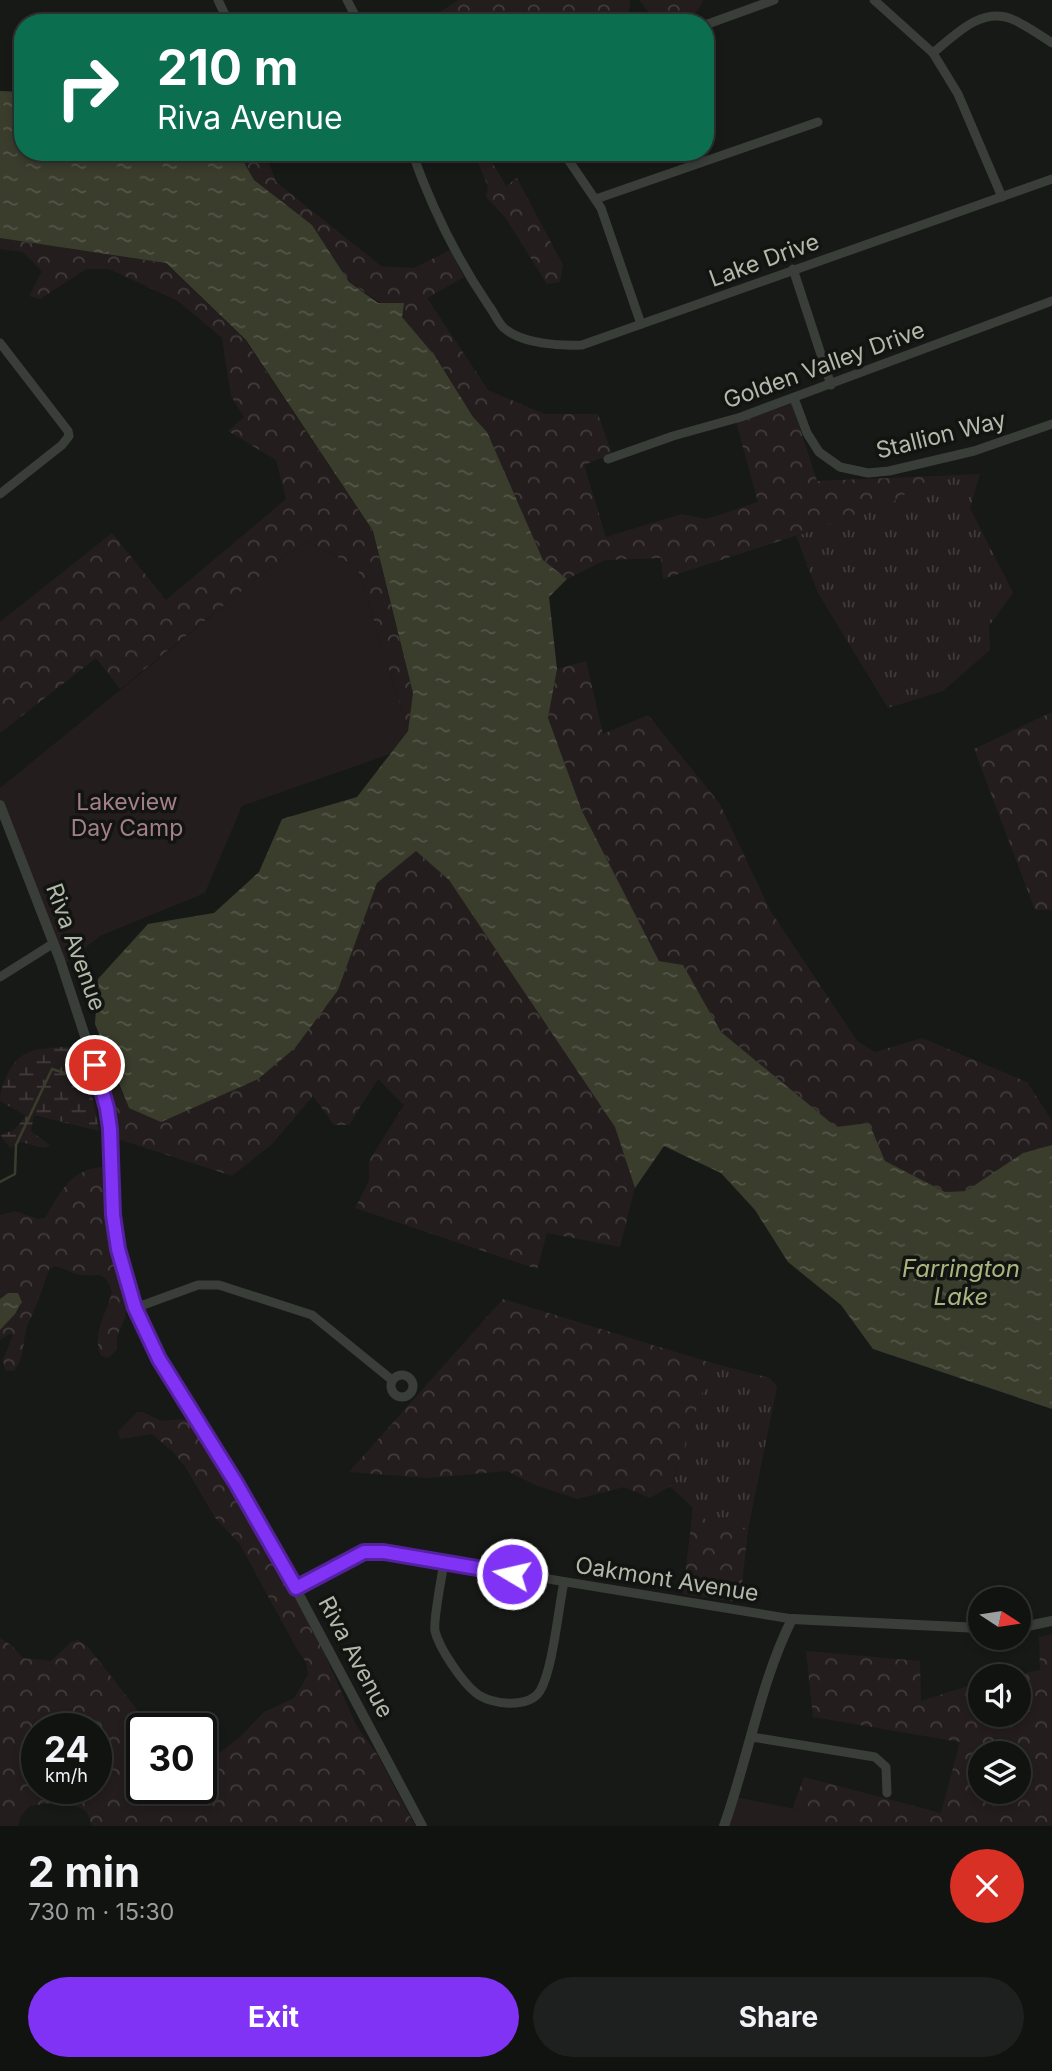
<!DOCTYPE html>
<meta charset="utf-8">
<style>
:root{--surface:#111311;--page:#1e201f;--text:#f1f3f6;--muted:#9c9e9f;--line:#303231;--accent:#8133f5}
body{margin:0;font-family:Inter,sans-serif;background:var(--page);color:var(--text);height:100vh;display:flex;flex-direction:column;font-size:26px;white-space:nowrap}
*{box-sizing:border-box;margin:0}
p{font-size:23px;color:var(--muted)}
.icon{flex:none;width:38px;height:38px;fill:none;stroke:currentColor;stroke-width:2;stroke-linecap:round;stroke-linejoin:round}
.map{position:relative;height:1826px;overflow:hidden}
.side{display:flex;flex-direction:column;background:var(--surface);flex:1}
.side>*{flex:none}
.top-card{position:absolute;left:14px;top:14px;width:700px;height:147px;border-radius:28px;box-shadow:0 4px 10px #0003,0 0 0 2px var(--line);background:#0b6e4f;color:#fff;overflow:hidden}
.needle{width:46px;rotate:102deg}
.tools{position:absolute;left:968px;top:1587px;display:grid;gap:14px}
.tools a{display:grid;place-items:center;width:63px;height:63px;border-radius:50%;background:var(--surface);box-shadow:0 4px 10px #0003,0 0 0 2px var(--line);font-size:35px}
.speed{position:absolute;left:21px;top:1713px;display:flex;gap:14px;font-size:35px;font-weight:700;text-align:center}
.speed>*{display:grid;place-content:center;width:91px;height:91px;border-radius:50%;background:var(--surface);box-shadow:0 4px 10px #0003,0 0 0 2px var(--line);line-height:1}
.speed small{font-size:18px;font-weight:400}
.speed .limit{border:4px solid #111;border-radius:10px;background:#fff;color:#111}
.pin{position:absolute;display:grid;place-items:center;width:60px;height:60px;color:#fff;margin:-30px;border:4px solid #fff;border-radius:50%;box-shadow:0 2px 7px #0007}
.me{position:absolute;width:77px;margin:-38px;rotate:279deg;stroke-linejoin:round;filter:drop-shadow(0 0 5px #0008)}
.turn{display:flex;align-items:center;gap:24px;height:147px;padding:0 28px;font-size:32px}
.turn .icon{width:91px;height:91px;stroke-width:2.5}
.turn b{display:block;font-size:49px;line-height:60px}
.round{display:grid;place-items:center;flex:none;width:74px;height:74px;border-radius:37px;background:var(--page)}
.head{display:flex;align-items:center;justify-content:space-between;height:119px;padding:0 28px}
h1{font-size:42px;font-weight:700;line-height:52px}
.button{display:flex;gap:14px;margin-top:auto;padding:14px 28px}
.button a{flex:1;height:80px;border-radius:42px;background:var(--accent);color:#fff;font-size:28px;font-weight:700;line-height:80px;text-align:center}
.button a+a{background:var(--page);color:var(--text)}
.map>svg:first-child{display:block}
.grass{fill:url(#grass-tufts)}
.forest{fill:url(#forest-crowns);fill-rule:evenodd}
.wetland{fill:url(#wetland-marsh)}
.park{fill:#241d1d}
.water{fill:url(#water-ripples)}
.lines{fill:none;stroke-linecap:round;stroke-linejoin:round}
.stream{stroke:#3a3d2c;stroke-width:2.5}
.minor{stroke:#3a3e38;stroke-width:9}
.tertiary{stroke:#3a3e38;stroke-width:10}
.route-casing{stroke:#54219f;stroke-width:18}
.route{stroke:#8133f5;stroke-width:12}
.labels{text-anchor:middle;stroke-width:7;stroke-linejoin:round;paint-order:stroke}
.street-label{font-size:23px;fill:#b2b9a9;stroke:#121412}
.park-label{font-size:23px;fill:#a47f87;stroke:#121412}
.water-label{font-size:24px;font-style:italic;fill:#a9b47f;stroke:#121412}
</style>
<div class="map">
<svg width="1052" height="1826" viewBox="0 0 1052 1826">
<defs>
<pattern id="grass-tufts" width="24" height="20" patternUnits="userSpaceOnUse" patternTransform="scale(1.75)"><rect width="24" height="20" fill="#241d1d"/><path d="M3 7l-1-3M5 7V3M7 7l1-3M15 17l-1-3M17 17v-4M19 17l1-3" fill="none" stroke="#413c3b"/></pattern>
<pattern id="forest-crowns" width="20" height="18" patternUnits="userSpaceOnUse" patternTransform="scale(1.75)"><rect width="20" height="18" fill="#241d1d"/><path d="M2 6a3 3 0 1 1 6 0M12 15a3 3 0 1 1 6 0" fill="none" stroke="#413c3b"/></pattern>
<pattern id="wetland-marsh" width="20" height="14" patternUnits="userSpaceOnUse" patternTransform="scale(1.75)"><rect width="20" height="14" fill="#241d1d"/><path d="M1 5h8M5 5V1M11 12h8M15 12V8" fill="none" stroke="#413c3b"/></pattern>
<pattern id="water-ripples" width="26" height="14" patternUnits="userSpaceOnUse" patternTransform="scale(1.75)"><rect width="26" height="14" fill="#3a3d2c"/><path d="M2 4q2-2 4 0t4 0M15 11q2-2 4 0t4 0" fill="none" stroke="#545748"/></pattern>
</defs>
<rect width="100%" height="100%" fill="#171917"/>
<g class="grass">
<path d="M980,474L970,508L1013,593L989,626L990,650L943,691L888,708L818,593L796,536L884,507L935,476Z"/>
<path d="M712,1363L770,1378L777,1387L748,1530L713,1527L671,1487Z"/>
</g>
<g class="forest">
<path d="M459,0H630L628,23H422Z"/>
<path d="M639,0H702L703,2L692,18L657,23Z"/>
<path d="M238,152H265L276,182L381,266L414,268L450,250L464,277L427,298L488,390L544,414H598L612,454L584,465L606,537L682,514L706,519L758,502L736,422L792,404L817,481L935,476L884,507L663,579L661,558L605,560L567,579L543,560L487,432L473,417L435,356L402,317L349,282L312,225L254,180Z"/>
<path d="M473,152H486L506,186L517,178L563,265L560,282L547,284L505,217L486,197L488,186Z"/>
<path d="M0,238L165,263L245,340L373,532L413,693L408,731L357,567L308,542L285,556L120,689L96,658L0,733V622L112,533L166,600L286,499L276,460L228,431L244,417L231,396L222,338L178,301L109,269H86L40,299L29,296L42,271L23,252L0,249Z"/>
<path d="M586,661L603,734L648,715L720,804L770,910L858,1042L875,1052L922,1038L1027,1082L1052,1121V1145L1023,1153L967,1191L945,1192L885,1161L869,1123L836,1128L721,1032L683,965L659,961L582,811L548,718L557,669Z"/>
<path d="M1052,712V910H1035L974,749Z"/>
<path d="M416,851L449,880L615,1127L635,1188L620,1247L547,1233L537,1269L355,1208L369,1181V1161L404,1105L378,1079L349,1125H334L313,1096L272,1144L232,1176L118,1139L109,1085L117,1082L129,1108L338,990L377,883Z"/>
<path d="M100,1167L107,1169L106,1208L110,1248L127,1304L125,1318L117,1336V1349L109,1358L101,1356C91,1334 107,1313 112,1292C104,1266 95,1279 77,1274C69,1272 63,1268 55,1266L49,1269C43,1287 37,1305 29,1322C21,1338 27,1355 14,1371L5,1370L3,1360L13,1335L10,1334L0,1340V1330L20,1308L22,1299L8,1293L0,1299V1215L15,1211L38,1219L45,1218C60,1193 69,1171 100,1167Z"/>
<path d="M503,1299L712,1363L671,1486L650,1498L624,1487L577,1499L533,1484L507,1471L429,1478L349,1472Z"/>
<path d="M137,1412H143L161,1421L181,1419L188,1420L202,1435L246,1504L312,1625L356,1725L377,1754L415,1826H92L87,1812C69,1799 51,1803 30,1806L21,1816L18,1826H0V1638L11,1645L23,1658L51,1661L71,1642L78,1640L89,1648L152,1729H142V1788H201V1767L239,1738L264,1712L294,1698L308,1675L306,1662L298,1651L239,1543L216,1519L184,1465L172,1451L152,1434L120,1439L118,1432ZM37,1729H96V1788H37Z"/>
<path d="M693,1507L713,1527L748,1530L740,1602L683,1594Z"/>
<path d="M1052,1634V1826H792L794,1804L804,1777L941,1813L960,1742L813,1717L806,1651L920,1661L921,1701L980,1682V1715H1018V1676H1008L1040,1670L1039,1637ZM980,1754H1018V1792H980Z"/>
</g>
<path class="wetland" d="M79,1046L86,1080L90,1083L99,1131L34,1115L31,1131L51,1146L43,1148L21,1142L10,1148L0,1135L14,1130L26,1116L0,1101C0,1086 11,1061 25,1054C37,1047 65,1047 79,1046Z"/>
<g class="park">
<path d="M308,542L357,567L408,731L390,754L242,806L205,893L100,936L65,964L0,803V788L285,556Z"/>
<path d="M736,1797L819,1814L799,1826H725Z"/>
</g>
<g class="water">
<path d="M0,91L23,92V152H238L254,180L312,225L349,282L378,303H404L402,317L435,356L473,417L487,432L543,560L567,579L549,597L557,669L548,718L582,811L659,961L683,965L721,1032L836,1127L869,1123L885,1161L945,1192L966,1191L1023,1153L1052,1145V1409L873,1349L841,1305L788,1262L755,1210L721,1173L664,1146L635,1188L615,1127L449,880L416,851L377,883L338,990L295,1048L258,1079L161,1122L129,1108L95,1024L98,979L148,924L214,913L259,872L282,819L357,797L408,731L413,693L373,531L246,340L166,263L0,238Z"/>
<path d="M8,1293H18L22,1302L15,1314L0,1330V1299Z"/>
</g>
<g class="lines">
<g class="stream">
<path d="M102,1076L115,1073"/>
<path d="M0,1182L15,1174L16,1145L52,1069L86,1080L95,1078"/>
</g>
<g class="minor">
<path d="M218,0L229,23"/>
<path d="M347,0L359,23"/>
<path d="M874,0L933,53L958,94L1002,197"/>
<path d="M705,25L774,0"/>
<path d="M933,53C955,35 982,5 1014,20C1027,26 1040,35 1052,43"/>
<path d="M412,152C431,206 457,259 489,306C494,312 498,323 504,328C522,344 560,346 582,345L1052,179"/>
<path d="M563,152L601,208L641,324"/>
<path d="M596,199L818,122"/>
<path d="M793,269L831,385"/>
<path d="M0,343L68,431L69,436L62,445L0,494"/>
<path d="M794,398L807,433L819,452L840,467L868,473L889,471L974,451L1052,424"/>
<path d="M608,459L673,436L741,417L1052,301"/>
<path d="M0,977L54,943"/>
<path d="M135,1308L198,1285H219L312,1315L392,1380"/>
<circle cx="402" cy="1386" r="11"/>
<path d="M444,1562C442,1576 433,1620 435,1631C439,1648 462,1682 476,1693C491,1705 528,1709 540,1691C553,1669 558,1610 564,1582"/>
<path d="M296,1589L364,1552H384L792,1619"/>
<path d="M752,1737L875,1757L886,1767L887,1793"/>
</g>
<g class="tertiary">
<path d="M0,805L60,960L102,1088L111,1140L113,1215L118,1249L135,1308L159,1359L272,1544L422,1826"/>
<path d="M1018,1628L1052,1621"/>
<path d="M724,1826C748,1759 760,1683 792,1619L980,1628"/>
</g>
</g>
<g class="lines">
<g class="route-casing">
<path id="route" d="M95,1065L107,1108L110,1129L113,1215L118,1249L135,1308L159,1359L236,1483L296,1588L364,1552H384L512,1574"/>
</g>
<use href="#route" class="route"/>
</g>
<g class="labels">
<g class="street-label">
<text transform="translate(764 260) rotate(-20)" y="8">Lake Drive</text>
<text transform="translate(824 365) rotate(-20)" y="8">Golden Valley Drive</text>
<text transform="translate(941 435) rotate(-14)" y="8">Stallion Way</text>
<text transform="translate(76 947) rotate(70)" y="8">Riva Avenue</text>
<text transform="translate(667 1579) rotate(9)" y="8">Oakmont Avenue</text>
<text transform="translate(356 1657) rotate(62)" y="8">Riva Avenue</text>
</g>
<g class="park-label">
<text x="127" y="810">Lakeview<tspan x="127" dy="26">Day Camp</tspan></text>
</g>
<g class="water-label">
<text x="961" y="1277">Farrington<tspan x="961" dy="28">Lake</tspan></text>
</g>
</g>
</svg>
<div class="tools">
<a><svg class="needle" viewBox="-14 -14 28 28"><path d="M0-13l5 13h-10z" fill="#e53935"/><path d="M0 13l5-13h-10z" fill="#9c9e9f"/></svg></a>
<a><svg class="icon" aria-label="sound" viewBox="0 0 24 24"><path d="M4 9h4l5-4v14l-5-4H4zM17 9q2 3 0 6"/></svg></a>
<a><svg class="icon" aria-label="layers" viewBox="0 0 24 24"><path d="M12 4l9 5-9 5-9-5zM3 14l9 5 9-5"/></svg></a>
</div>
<div class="speed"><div>24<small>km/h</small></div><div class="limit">30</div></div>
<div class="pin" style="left:95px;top:1065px;background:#d93025"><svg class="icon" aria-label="arrive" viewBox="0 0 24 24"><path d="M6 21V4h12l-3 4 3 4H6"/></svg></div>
<svg class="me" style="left:512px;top:1574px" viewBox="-20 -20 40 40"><circle r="17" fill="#8133f5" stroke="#fff" stroke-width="3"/><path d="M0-11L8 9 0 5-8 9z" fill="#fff"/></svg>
<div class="top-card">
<div class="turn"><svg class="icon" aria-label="right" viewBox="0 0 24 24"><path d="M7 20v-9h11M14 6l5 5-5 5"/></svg><div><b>210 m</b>Riva Avenue</div></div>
</div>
</div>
<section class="side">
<div class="head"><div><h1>2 min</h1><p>730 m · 15:30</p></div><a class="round" style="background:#d93025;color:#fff"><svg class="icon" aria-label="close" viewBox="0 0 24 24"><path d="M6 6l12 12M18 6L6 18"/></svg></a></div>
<div class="button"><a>Exit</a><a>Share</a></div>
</section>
